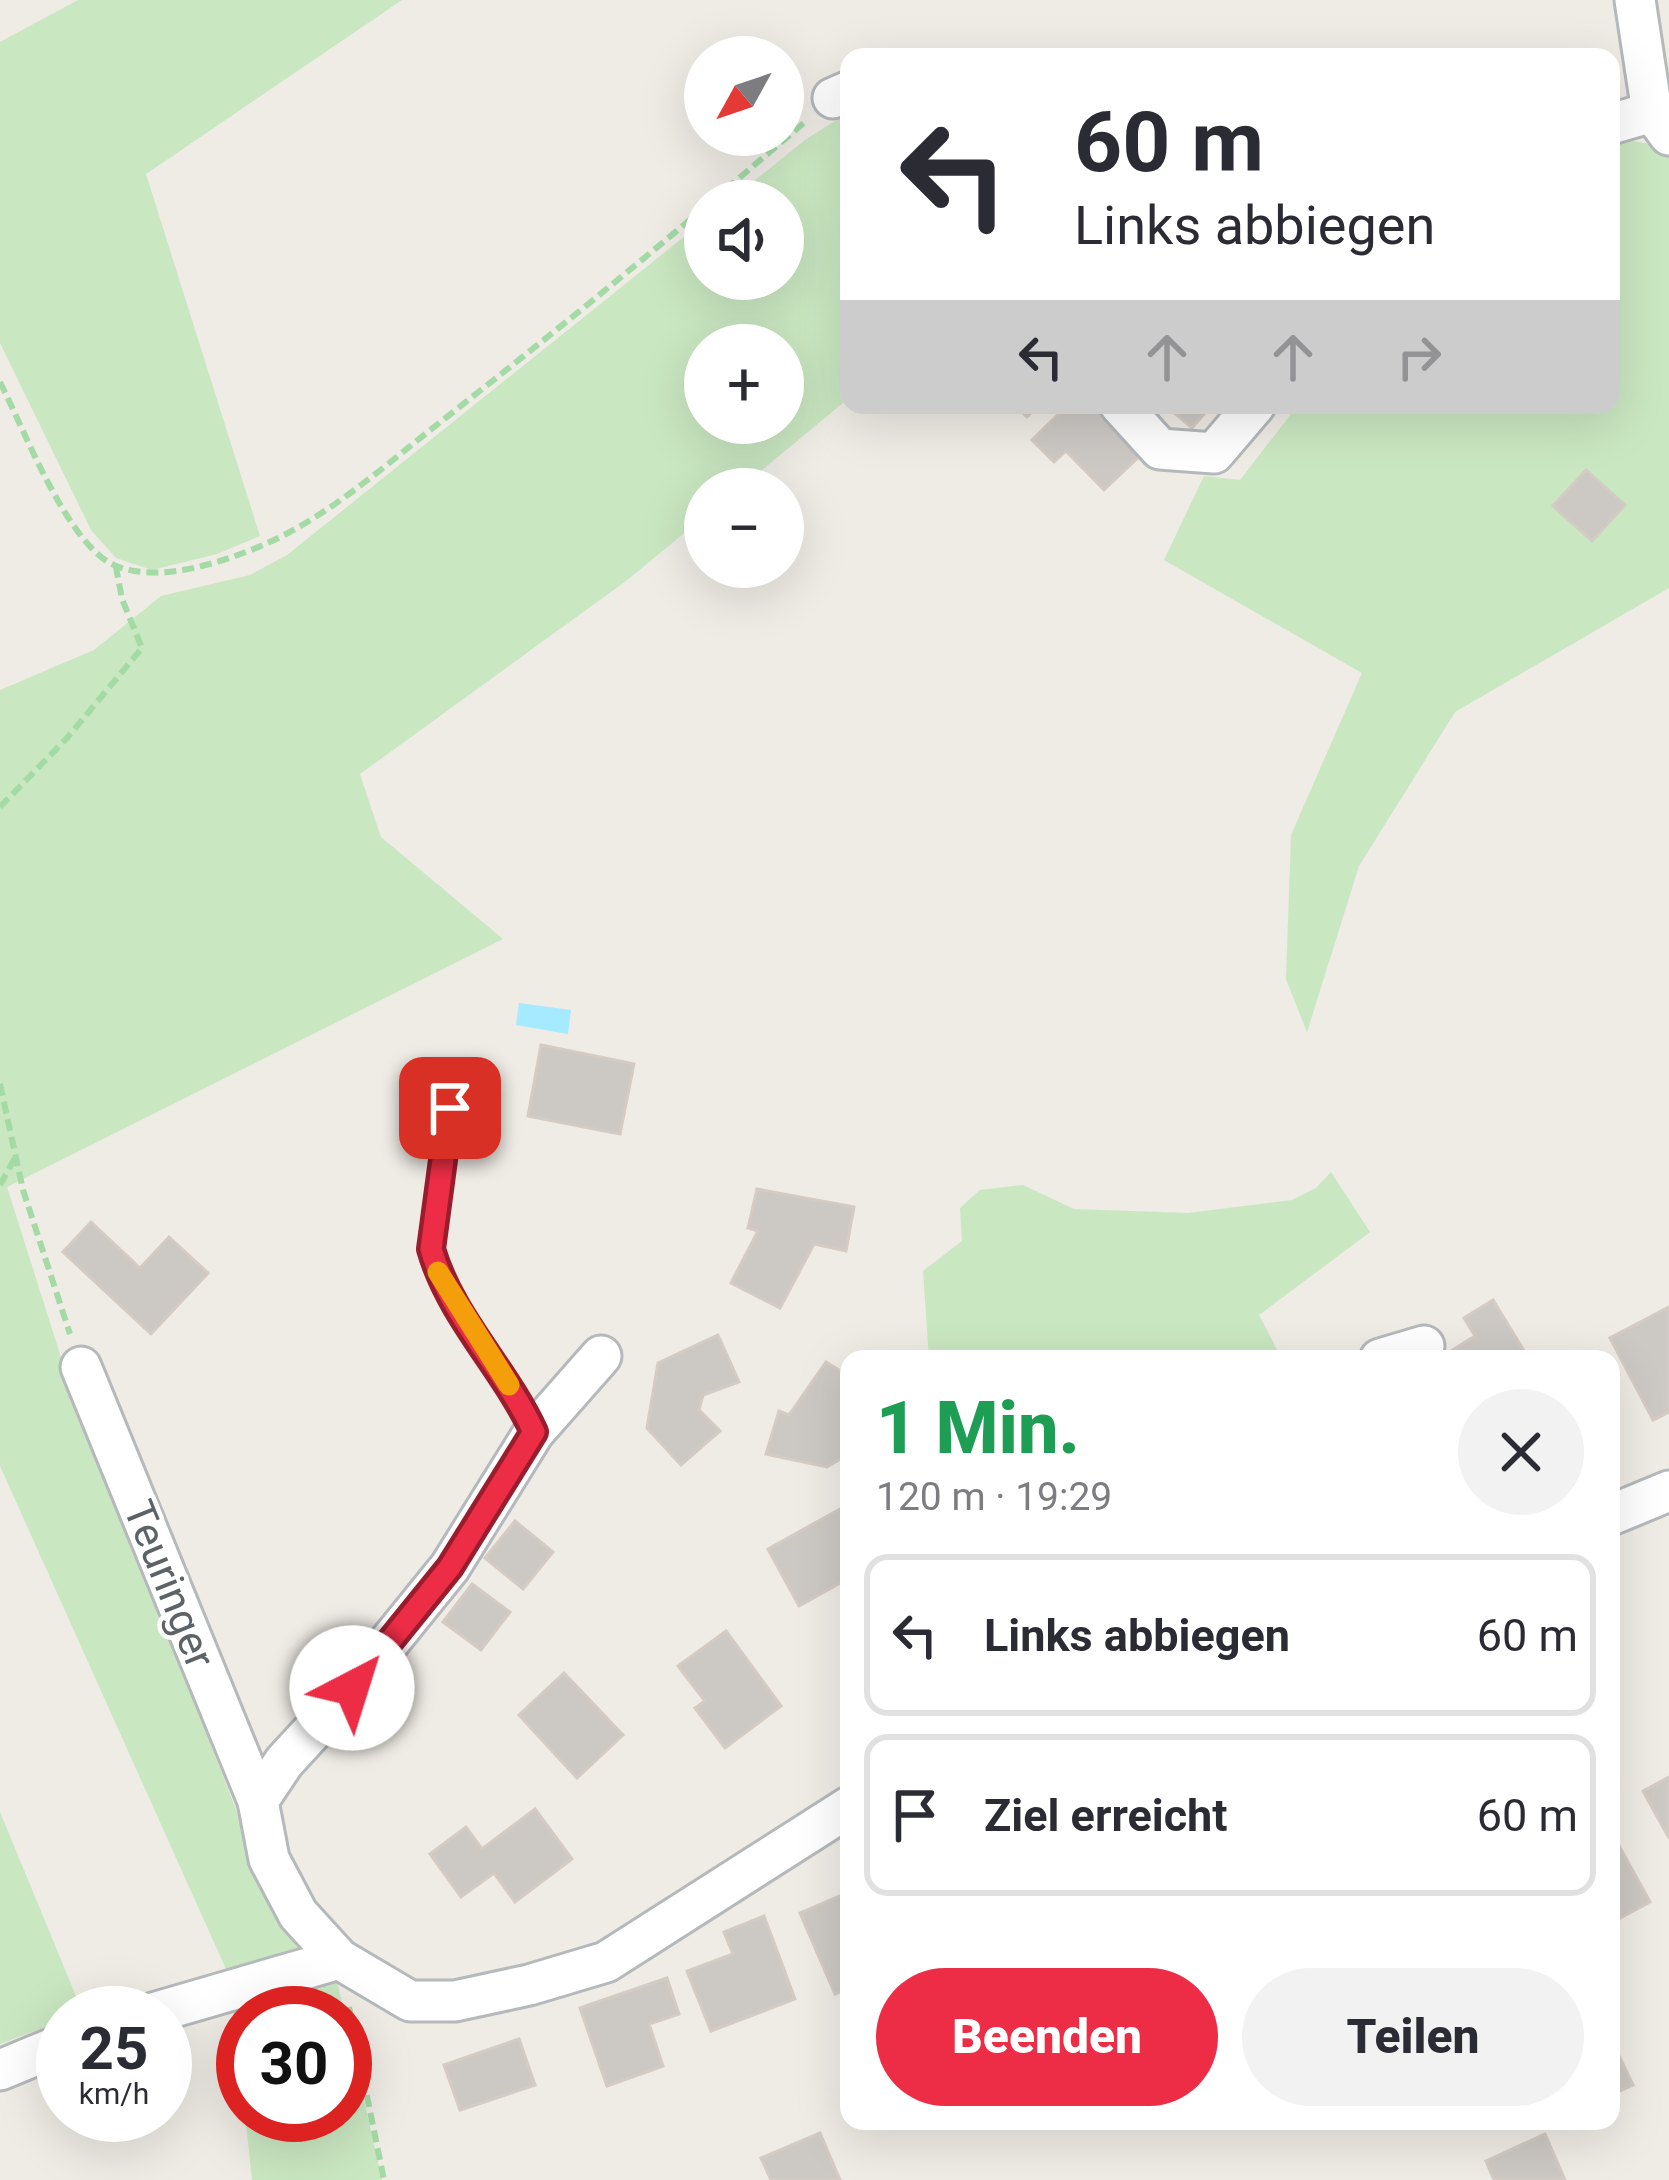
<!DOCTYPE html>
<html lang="de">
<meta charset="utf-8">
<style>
:root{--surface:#fff;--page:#f2f2f3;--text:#2b2b33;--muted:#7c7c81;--line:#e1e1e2;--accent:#ed2d46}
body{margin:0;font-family:Roboto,sans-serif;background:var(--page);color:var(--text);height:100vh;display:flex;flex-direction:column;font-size:45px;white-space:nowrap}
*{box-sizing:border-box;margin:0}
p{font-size:39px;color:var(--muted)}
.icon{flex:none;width:66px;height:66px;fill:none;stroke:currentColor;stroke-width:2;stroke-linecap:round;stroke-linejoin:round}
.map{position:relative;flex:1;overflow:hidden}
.details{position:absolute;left:840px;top:1350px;width:780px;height:780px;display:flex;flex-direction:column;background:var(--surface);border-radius:24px;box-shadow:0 12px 48px #0002}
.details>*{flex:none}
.hud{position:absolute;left:840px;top:48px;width:780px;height:366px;border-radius:24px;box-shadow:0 12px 48px #0002;background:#fff;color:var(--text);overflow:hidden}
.needle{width:78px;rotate:230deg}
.tools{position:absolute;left:684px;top:36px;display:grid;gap:24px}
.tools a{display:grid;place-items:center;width:120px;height:120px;border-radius:50%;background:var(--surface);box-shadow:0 12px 48px #0002;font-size:60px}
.speed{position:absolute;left:36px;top:1986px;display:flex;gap:24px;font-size:60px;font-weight:700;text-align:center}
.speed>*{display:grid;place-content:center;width:156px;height:156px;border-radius:50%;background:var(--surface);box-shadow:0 12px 48px #0002;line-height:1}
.speed small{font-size:30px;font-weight:400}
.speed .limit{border:18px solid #d22;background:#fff;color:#111}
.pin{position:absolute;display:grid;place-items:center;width:102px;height:102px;color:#fff;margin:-51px;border-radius:24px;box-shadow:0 6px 18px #0006}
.me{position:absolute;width:132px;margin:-66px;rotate:40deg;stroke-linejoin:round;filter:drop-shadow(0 0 9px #0008)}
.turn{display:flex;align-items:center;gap:42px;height:252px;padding:0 36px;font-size:54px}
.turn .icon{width:156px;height:156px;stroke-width:2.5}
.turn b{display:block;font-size:84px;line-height:102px}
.lanes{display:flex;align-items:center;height:114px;padding:0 36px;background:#0003;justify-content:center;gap:60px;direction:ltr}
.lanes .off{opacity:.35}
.round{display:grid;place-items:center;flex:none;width:126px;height:126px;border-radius:63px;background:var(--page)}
.overview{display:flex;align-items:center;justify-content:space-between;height:204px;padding:0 36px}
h1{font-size:72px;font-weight:800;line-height:90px;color:#1e9e55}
.primary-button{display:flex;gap:24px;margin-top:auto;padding:24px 36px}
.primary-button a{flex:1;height:138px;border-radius:72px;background:var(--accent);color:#fff;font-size:48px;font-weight:800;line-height:138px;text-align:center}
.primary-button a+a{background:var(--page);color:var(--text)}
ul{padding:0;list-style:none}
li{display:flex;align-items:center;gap:36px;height:162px;margin:0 24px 18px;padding:0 12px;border:6px solid var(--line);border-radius:24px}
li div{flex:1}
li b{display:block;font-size:45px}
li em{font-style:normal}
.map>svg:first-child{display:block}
.green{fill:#c9e7c1;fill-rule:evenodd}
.water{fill:#a5eaff}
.building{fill:#ccc8c4;stroke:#d4cbc3;stroke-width:3}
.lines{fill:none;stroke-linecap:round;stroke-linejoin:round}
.lane-casing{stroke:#b5b9bc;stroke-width:27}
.street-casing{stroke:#b5b9bc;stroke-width:45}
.path{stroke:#a3daa6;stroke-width:6;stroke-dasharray:12 6;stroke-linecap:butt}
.lane{stroke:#fff;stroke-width:21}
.street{stroke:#fff;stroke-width:39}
.route-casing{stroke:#9a1d2e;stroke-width:30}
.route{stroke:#ed2d46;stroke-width:21}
.slow{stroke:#f59e0b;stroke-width:21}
.labels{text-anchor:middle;stroke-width:9;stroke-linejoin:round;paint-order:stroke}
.street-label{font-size:42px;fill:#5c6265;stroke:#fff}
</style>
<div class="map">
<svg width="1669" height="2180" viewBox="0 0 1669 2180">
<rect width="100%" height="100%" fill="#efebe5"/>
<g class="green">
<path d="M78,0H402L146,174L260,536L217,554L152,570L116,558L91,530L0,343V42Z"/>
<path d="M849,112V398L739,489H705V516L626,581L360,774L381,837L503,939L7,1187L66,1373L283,1930L337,1980L344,2013H243V2101L230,1978L0,1466V690L94,650L161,596L250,575L287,555L705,220V279H783V201H729L805,140ZM705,345H783V423H705Z"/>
<path d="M1611,137L1665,147L1669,153V588L1455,712L1359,866L1307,1032L1286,979L1291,835L1362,673L1164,560L1204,476L1240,480L1298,405H1611Z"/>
<path d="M1331,1172L1370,1232L1259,1315L1282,1359H929L923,1271L962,1241L960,1208L980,1190L1023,1185L1074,1209L1188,1213L1292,1200L1316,1188Z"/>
<path d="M0,1812L83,2013H63V2020L0,2044Z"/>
<path d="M345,2015L382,2180H252L245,2115H345Z"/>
</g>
<path class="water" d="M519,1003L571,1010L568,1034L516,1025Z"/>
<g class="building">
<path d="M1015,405H1039L1027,417Z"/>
<path d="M1068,405H1103L1146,450L1104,490L1066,451L1054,462L1032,440Z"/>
<path d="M1165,405H1212L1192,428Z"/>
<path d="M1586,470L1625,505L1592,541L1553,506Z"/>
<path d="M541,1045L634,1064L620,1134L528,1116Z"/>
<path d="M757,1189L854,1207L846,1251L814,1244L780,1308L731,1283L758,1231L748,1228Z"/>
<path d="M91,1222L140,1268L169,1237L208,1273L151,1334L63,1252Z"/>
<path d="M1493,1300L1529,1359H1456L1451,1351L1475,1336L1464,1318Z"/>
<path d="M1669,1307V1412L1653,1420L1610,1338Z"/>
<path d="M718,1335L739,1382L703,1395L699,1410L720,1431L681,1465L647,1428L658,1363Z"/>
<path d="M826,1362L849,1376V1454L827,1467L766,1454L779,1411L789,1415Z"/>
<path d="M849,1504V1578L799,1606L768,1549Z"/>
<path d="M515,1521L553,1552L523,1589L485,1558Z"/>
<path d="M472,1584L510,1612L481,1650L443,1622Z"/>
<path d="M726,1631L781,1706L725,1748L695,1708L705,1701L678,1666Z"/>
<path d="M564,1673L623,1735L577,1778L519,1715Z"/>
<path d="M1669,1777V1838L1643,1791Z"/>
<path d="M535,1809L572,1859L515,1902L494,1873L461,1897L430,1854L466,1827L482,1849Z"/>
<path d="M1612,1833L1650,1902L1611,1923V1834Z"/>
<path d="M849,1892V1988L835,1994L800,1913Z"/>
<path d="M764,1916L795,1999L711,2031L687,1971L733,1954L724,1932Z"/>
<path d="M667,1978L679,2014L649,2024L663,2066L607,2086L580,2008Z"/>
<path d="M519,2039L535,2085L460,2110L444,2065Z"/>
<path d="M1611,2039L1633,2085L1611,2095Z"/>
<path d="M820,2133L840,2180H771L761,2158Z"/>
<path d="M1545,2134L1565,2180H1494L1486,2161Z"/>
</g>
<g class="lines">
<g class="lane-casing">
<path id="lane" d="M450,1108L431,1249C451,1316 505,1369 534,1432"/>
</g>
<g class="street-casing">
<g id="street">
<path d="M1635,0L1652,112L1669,135"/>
<path d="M833,98L849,91"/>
<path d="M1611,124L1652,112"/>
<path d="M1120,405L1160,449L1214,453L1255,405"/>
<path d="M601,1356L534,1432L450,1567L352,1688L284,1762L258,1801L269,1859L298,1914L339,1959L410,2001H455L529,1985L606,1962L849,1807"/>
<path d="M1380,1359L1424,1346"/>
<path d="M81,1367L258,1801"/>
<path d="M1611,1515L1669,1491"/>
<path d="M153,2013L339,1959"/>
<path d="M0,2070L63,2044"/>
</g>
</g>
<g class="path">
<path d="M712,201L805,122"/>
<path d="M0,382C24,429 67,544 114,565C162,587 244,556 288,533C344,503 393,459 443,420C532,350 619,280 705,207"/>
<path d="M0,807L67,738L142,648L122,599L116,567"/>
<path d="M0,1084L23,1190L70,1334"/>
<path d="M0,1185L16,1156"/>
<path d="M349,2007L384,2180"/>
</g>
<use href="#lane" class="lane"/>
<use href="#street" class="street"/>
</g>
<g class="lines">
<g class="route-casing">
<path id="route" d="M352,1688L450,1567L534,1432C505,1369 450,1316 431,1249L450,1108"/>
</g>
<use href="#route" class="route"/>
<path class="slow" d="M438,1272L509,1385"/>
</g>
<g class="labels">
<g class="street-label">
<text transform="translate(170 1584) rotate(68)" y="15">Teuringer</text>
</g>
</g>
</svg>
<div class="tools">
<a><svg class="needle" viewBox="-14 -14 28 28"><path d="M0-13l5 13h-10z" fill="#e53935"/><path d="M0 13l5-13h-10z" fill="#7c7c81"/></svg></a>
<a><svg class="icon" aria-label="sound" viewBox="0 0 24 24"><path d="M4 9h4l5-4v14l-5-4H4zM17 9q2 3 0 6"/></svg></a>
<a>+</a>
<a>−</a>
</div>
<div class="speed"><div>25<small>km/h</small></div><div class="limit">30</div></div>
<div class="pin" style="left:450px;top:1108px;background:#d93025"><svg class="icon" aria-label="arrive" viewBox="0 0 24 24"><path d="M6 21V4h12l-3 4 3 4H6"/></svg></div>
<svg class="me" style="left:352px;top:1688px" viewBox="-20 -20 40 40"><circle r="19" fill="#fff"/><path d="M0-13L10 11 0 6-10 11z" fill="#ed2d46"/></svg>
<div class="hud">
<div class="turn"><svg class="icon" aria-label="left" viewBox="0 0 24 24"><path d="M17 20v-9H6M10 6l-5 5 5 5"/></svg><div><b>60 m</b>Links abbiegen</div></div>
<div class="lanes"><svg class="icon" aria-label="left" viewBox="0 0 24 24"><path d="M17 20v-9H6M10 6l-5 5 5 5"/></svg><svg class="icon off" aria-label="ahead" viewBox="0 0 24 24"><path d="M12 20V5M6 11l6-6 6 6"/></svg><svg class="icon off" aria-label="ahead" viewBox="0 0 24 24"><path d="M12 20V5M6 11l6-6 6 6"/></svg><svg class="icon off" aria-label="right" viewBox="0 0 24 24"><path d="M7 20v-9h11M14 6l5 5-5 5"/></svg></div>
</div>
<section class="details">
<div class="overview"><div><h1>1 Min.</h1><p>120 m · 19:29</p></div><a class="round"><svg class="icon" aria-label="close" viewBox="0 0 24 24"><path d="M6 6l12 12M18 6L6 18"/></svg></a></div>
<ul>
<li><svg class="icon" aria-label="left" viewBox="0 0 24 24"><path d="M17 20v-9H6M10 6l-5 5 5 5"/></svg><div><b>Links abbiegen</b></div><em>60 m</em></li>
<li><svg class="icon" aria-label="arrive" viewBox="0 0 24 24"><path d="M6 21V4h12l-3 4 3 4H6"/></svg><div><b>Ziel erreicht</b></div><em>60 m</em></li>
</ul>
<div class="primary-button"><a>Beenden</a><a>Teilen</a></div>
</section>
</div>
